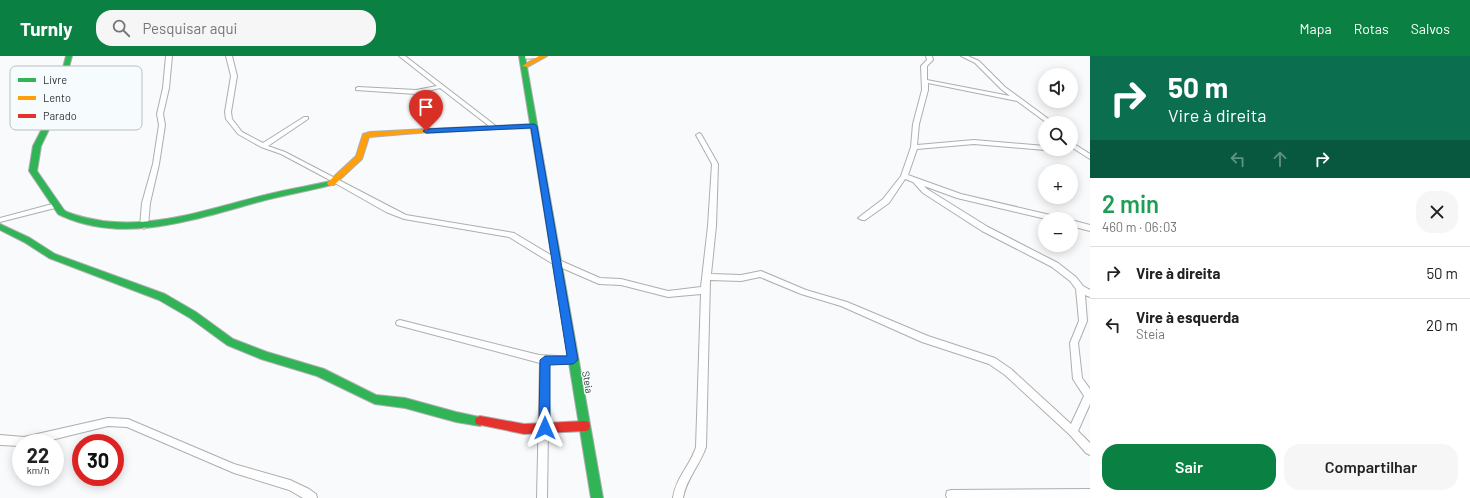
<!DOCTYPE html>
<html lang="pt">
<meta charset="utf-8">
<style>
:root{--surface:#fff;--page:#f6f6f6;--text:#222;--muted:#767676;--line:#e0e0e0;--accent:#0b8043}
body{margin:0;font-family:Barlow,sans-serif;background:var(--page);color:var(--text);height:100vh;display:flex;flex-direction:column;font-size:15px;white-space:nowrap}
*{box-sizing:border-box;margin:0}
p{font-size:13px;color:var(--muted)}
.icon{flex:none;width:22px;height:22px;fill:none;stroke:currentColor;stroke-width:2;stroke-linecap:round;stroke-linejoin:round}
.map{position:relative;flex:1;overflow:hidden}
.panel{display:flex;flex-direction:column;background:var(--surface);width:380px}
.panel>*{flex:none}
.top-card{background:#0b6e4f;color:#fff;overflow:hidden}
.controls{position:absolute;left:1038px;top:12px;display:grid;gap:8px}
.controls a{display:grid;place-items:center;width:40px;height:40px;border-radius:50%;background:var(--surface);box-shadow:0 2px 10px #0003;font-size:20px}
.speed{position:absolute;left:12px;top:378px;display:flex;gap:8px;font-size:20px;font-weight:700;text-align:center}
.speed>*{display:grid;place-content:center;width:52px;height:52px;border-radius:50%;background:var(--surface);box-shadow:0 2px 10px #0003;line-height:1}
.speed small{font-size:10px;font-weight:400}
.speed .limit{border:6px solid #d22;background:#fff;color:#111}
.pin{position:absolute;display:grid;place-items:center;width:34px;height:34px;color:#fff;margin:-41px -17px;border-radius:50% 50% 50% 0;rotate:-45deg;box-shadow:0 0 4px #0007}
.pin .icon{rotate:45deg}
.me{position:absolute;width:44px;margin:-22px;rotate:0deg;stroke-linejoin:round;filter:drop-shadow(0 0 3px #0008)}
.turn{display:flex;align-items:center;gap:14px;height:84px;padding:0 12px;font-size:18px}
.turn .icon{width:52px;height:52px;stroke-width:2.5}
.turn b{display:block;font-size:28px;line-height:34px}
.lanes{display:flex;align-items:center;height:38px;padding:0 12px;background:#0003;justify-content:center;gap:20px;direction:ltr}
.lanes .off{opacity:.35}
.round{display:grid;place-items:center;flex:none;width:42px;height:42px;border-radius:16px;background:var(--page)}
.overview{display:flex;align-items:center;justify-content:space-between;height:68px;padding:0 12px}
h1{font-size:24px;font-weight:600;line-height:30px;color:#1e9e55}
.action{display:flex;gap:8px;margin-top:auto;padding:8px 12px}
.action a{flex:1;height:46px;border-radius:16px;background:var(--accent);color:#fff;font-size:16px;font-weight:600;line-height:46px;text-align:center}
.action a+a{background:var(--page);color:var(--text)}
ul{padding:0;list-style:none}
li{display:flex;align-items:center;gap:12px;height:52px;padding:0 12px;border-top:1px solid var(--line)}
li div{flex:1}
li b{display:block;font-size:15px}
li em{font-style:normal}
header{display:flex;align-items:center;gap:24px;box-sizing:border-box;height:56px;padding:0 20px;background:var(--accent);color:#fff}
header strong{font-size:19px}
nav{display:flex;gap:22px;margin-inline-start:auto;font-size:14px}
.search{width:280px;height:36px;background:var(--page);display:flex;align-items:center;gap:10px;box-sizing:border-box;padding:0 14px;border-radius:16px;color:var(--muted);font-size:15px}
main{display:flex;flex:1;min-height:0}
.map>svg:first-child{display:block}
.lines{fill:none;stroke-linecap:round;stroke-linejoin:round}
.street-casing{stroke:#acaeb0;stroke-width:2}
.fast-casing{stroke:#acaeb0;stroke-width:2}
.slow-casing{stroke:#acaeb0;stroke-width:2}
.jam-casing{stroke:#acaeb0;stroke-width:2}
.street{fill:#fefeff;fill-rule:evenodd}
.fast{fill:#30b455;fill-rule:evenodd}
.slow{fill:#ff9f0a;fill-rule:evenodd}
.jam{fill:#e5322d;fill-rule:evenodd}
.route{fill:#1a73e8;stroke:#114b97}
.labels{text-anchor:middle;stroke-width:3;stroke-linejoin:round;paint-order:stroke}
.street-label{font-size:10px;fill:#303537;stroke:#f6fbfe}
.key{fill:#f6fbfe;stroke:#bbc0c2;stroke-width:1}
.key-label{font-size:11px;fill:#303537}
</style>
<header>
<strong>Turnly</strong>
<div class="search"><svg class="icon" aria-label="search" viewBox="0 0 24 24"><circle cx="10" cy="10" r="6"/><path d="M15 15l6 6"/></svg>Pesquisar aqui</div>
<nav><a>Mapa</a><a>Rotas</a><a>Salvos</a></nav>
</header>
<main>
<div class="map">
<svg width="1090" height="442" viewBox="0 0 1090 442">
<rect width="100%" height="100%" fill="#f8fafc"/>
<g class="lines">
<g class="street-casing">
<g id="street">
<path d="M166,0H172L169,32L163,58L165,69L159,108L150,147L148,170L144,173L140,170L142,147L153,108L159,69L157,58L163,32Z"/>
<path d="M226,0H232L237,20L231,56L232,63L242,76L263,87L304,61H308V63L268,90L285,96L406,159L514,177L559,204L600,222L621,223L668,235L701,231L708,170L712,108L696,79L699,77L701,78L718,108L716,170L711,218L741,219L761,215L806,234L847,246L928,280L995,302L1011,313L1071,368L1084,340L1073,323L1070,287L1079,265L1076,233L1070,225L1052,211L982,175L923,137L913,126L905,123L889,147L865,164H862L858,162L883,143L901,120L911,91L913,68L922,34L921,10L927,4L926,0H932L933,4L927,10V24L1010,40L1001,33L975,7L961,0H968L979,5L1005,31L1054,67H1047L1017,45L928,27V34L919,68L917,89L974,84L1045,90V93H1048L1045,94L974,88L917,93L908,119L961,138L1059,161L1060,163H1046L957,142L924,130L927,133L988,171L1058,207L1076,221L1083,230L1090,234V241L1085,239L1087,265L1078,287L1082,322L1090,333V348L1078,375L1090,387V399L1086,397L1070,379L1005,319L989,308L922,286L841,250L801,238L760,221L741,225L710,224L706,391C700,409 686,423 683,442H673C676,421 690,410 696,391L701,238L668,241L621,229L599,228L553,208L509,181L404,163L386,156L326,122L281,98L261,91L238,78L226,63L225,56L231,20Z"/>
<path d="M399,0H405L496,70L534,68L537,70L534,72L493,73L440,32L416,38L356,34V32L358,31L416,34L437,30Z"/>
<path d="M520,0H541L538,2L522,3L520,2Z"/>
<path d="M1071,86L1090,98V103L1071,91Z"/>
<path d="M56,147L60,149L59,151L0,166V162Z"/>
<path d="M1071,164L1090,169V175L1071,170Z"/>
<path d="M400,264L539,299L576,301L577,304L576,307L573,308L549,307L547,442H537L540,307L397,269L396,267L397,265Z"/>
<path d="M108,362L128,363L234,408L290,424L309,433L316,438L317,442H303L289,434L234,417L127,371L108,370L39,387H21V390L0,389V379L24,381Z"/>
<path d="M1090,433V442H947L946,439L947,435L951,434Z"/>
</g>
</g>
<g class="fast-casing">
<g id="fast">
<path d="M66,0H72L67,19L66,38L41,90L37,115L64,154L67,156C79,161 91,163 103,165C159,172 211,152 265,139C287,133 309,130 331,125L335,127L331,129C308,135 285,139 262,145C198,162 127,189 62,160L58,158L29,115L33,90L60,38L61,19Z"/>
<path d="M519,0H525L603,442H591Z"/>
<path d="M495,70L499,72L497,73L427,77L423,75L427,73Z"/>
<path d="M0,168L30,182L55,198L165,238L196,256L233,283L267,296L324,313L376,339L405,342L456,356L484,362L485,365L484,368L480,370L456,366L405,352L375,348L317,320L261,303L227,289L190,262L159,244L49,202L24,186L0,174Z"/>
</g>
</g>
<g class="slow-casing">
<g id="slow">
<path d="M539,0H547L527,11L522,10Z"/>
<path d="M427,73L429,74V76L369,81L362,103L334,129H328L327,127L356,100L363,78L370,76Z"/>
</g>
</g>
<g class="jam-casing">
<path id="jam" d="M480,360L524,368L585,365L589,366L590,370L589,374L585,375L524,378L476,368L475,365L476,362Z"/>
</g>
<use href="#street" class="street"/>
<use href="#fast" class="fast"/>
<use href="#slow" class="slow"/>
<use href="#jam" class="jam"/>
</g>
<path class="route" d="M534,68L537,70L578,304L573,308L550,309V372L549,375L545,377L541,375L539,372L540,304L545,300H567L531,72L426,77L423,75L426,73Z"/>
<g class="labels">
<g class="street-label">
<text transform="translate(588 326) rotate(80)" y="4">Steia</text>
</g>
</g>
<rect x="10" y="10" width="132" height="64" rx="6" class="key"/>
<rect x="18" y="22" width="18" height="4" fill="#30b455"/>
<rect x="18" y="40" width="18" height="4" fill="#ff9f0a"/>
<rect x="18" y="58" width="18" height="4" fill="#e5322d"/>
<g class="key-label">
<text x="43" y="28">Livre</text>
<text x="43" y="46">Lento</text>
<text x="43" y="64">Parado</text>
</g>
</svg>
<div class="controls">
<a><svg class="icon" aria-label="sound" viewBox="0 0 24 24"><path d="M4 9h4l5-4v14l-5-4H4zM17 9q2 3 0 6"/></svg></a>
<a><svg class="icon" aria-label="search" viewBox="0 0 24 24"><circle cx="10" cy="10" r="6"/><path d="M15 15l6 6"/></svg></a>
<a>+</a>
<a>−</a>
</div>
<div class="speed"><div>22<small>km/h</small></div><div class="limit">30</div></div>
<div class="pin" style="left:426px;top:75px;background:#d93025"><svg class="icon" aria-label="arrive" viewBox="0 0 24 24"><path d="M6 21V4h12l-3 4 3 4H6"/></svg></div>
<svg class="me" style="left:545px;top:372px" viewBox="-20 -20 40 40"><path d="M0-17L14 15 0 8-14 15z" fill="#1a73e8" stroke="#fff" stroke-width="4"/></svg>
</div>
<section class="panel">
<div class="top-card">
<div class="turn"><svg class="icon" aria-label="right" viewBox="0 0 24 24"><path d="M7 20v-9h11M14 6l5 5-5 5"/></svg><div><b>50 m</b>Vire à direita</div></div>
<div class="lanes"><svg class="icon off" aria-label="left" viewBox="0 0 24 24"><path d="M17 20v-9H6M10 6l-5 5 5 5"/></svg><svg class="icon off" aria-label="ahead" viewBox="0 0 24 24"><path d="M12 20V5M6 11l6-6 6 6"/></svg><svg class="icon" aria-label="right" viewBox="0 0 24 24"><path d="M7 20v-9h11M14 6l5 5-5 5"/></svg></div>
</div>
<div class="overview"><div><h1>2 min</h1><p>460 m · 06:03</p></div><a class="round"><svg class="icon" aria-label="close" viewBox="0 0 24 24"><path d="M6 6l12 12M18 6L6 18"/></svg></a></div>
<ul>
<li><svg class="icon" aria-label="right" viewBox="0 0 24 24"><path d="M7 20v-9h11M14 6l5 5-5 5"/></svg><div><b>Vire à direita</b></div><em>50 m</em></li>
<li><svg class="icon" aria-label="left" viewBox="0 0 24 24"><path d="M17 20v-9H6M10 6l-5 5 5 5"/></svg><div><b>Vire à esquerda</b><p>Steia</p></div><em>20 m</em></li>
</ul>
<div class="action"><a>Sair</a><a>Compartilhar</a></div>
</section>
</main>
